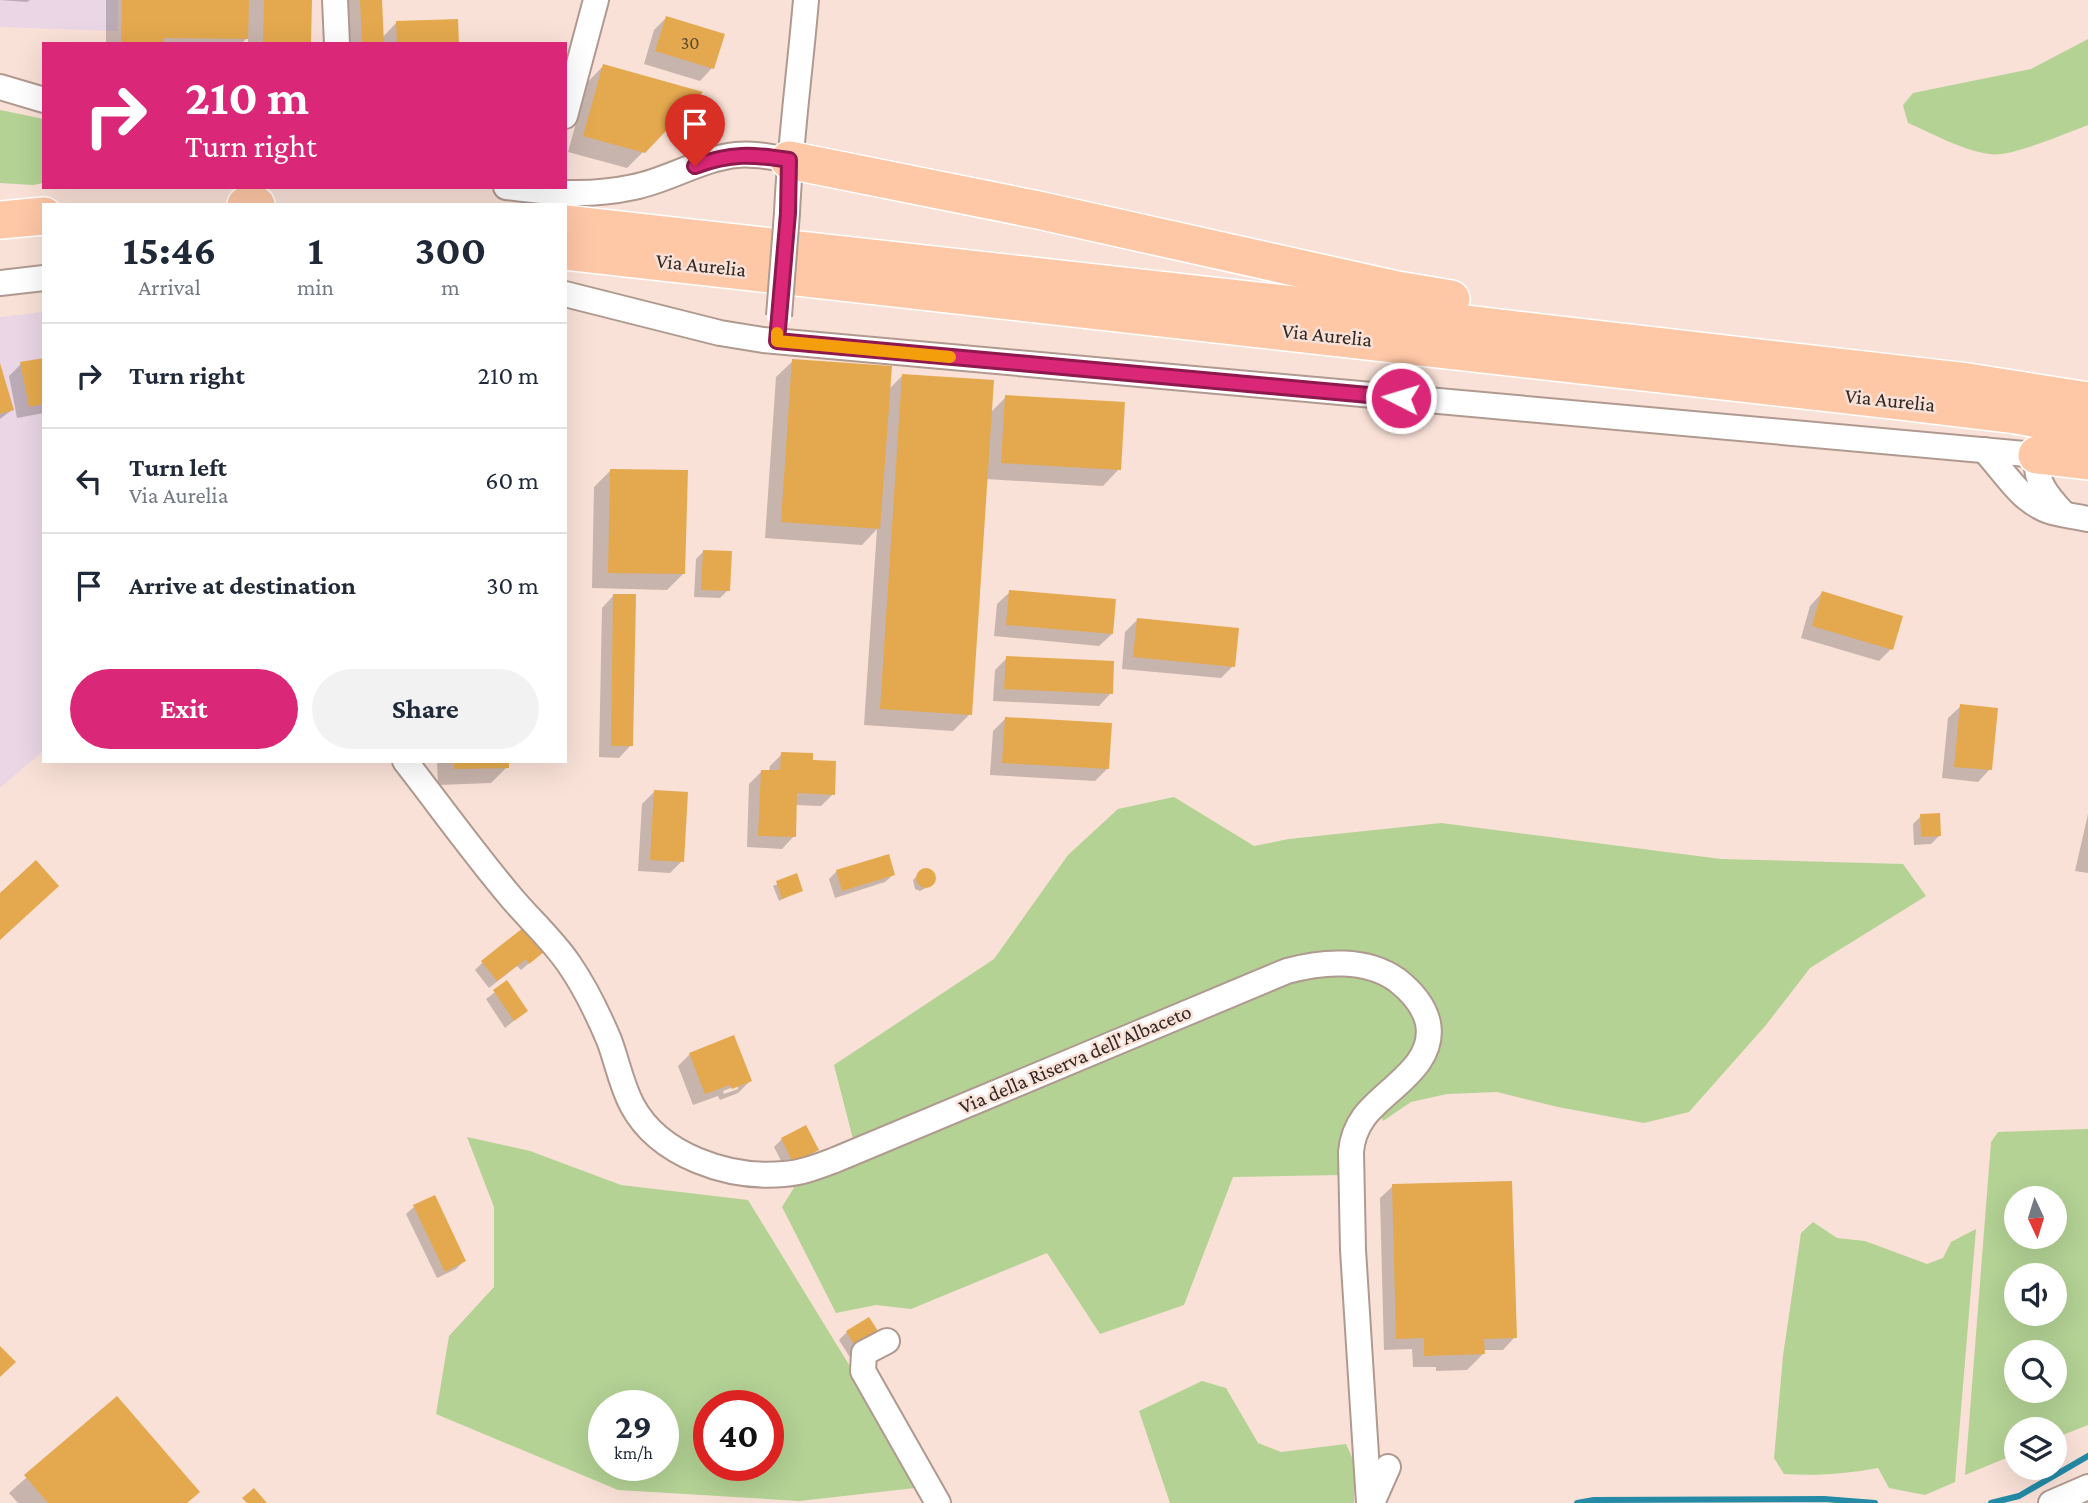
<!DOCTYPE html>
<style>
:root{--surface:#fff;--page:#f2f2f3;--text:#1f2937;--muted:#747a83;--line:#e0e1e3;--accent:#db2777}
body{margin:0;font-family:"Crimson Pro",serif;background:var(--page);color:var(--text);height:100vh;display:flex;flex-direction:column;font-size:26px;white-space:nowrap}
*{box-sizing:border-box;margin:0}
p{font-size:23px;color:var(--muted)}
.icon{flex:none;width:38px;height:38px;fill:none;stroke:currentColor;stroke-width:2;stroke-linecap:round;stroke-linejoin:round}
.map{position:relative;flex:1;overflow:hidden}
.side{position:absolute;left:42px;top:203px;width:525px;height:560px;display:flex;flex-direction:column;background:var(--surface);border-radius:0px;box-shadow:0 7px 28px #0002}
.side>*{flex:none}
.hud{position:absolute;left:42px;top:42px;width:525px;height:147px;border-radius:0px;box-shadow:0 7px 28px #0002;background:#db2777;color:#fff;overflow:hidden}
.needle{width:46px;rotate:176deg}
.tools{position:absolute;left:2004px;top:1186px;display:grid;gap:14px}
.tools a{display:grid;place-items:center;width:63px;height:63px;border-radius:50%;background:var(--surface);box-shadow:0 7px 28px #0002;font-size:35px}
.speed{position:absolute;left:588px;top:1390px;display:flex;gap:14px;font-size:35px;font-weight:700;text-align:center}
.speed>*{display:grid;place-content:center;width:91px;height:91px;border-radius:50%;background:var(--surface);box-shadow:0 7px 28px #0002;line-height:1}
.speed small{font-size:18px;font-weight:400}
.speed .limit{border:10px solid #d22;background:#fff;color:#111}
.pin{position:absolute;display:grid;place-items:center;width:60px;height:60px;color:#fff;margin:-72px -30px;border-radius:50% 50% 50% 0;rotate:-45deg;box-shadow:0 0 7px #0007}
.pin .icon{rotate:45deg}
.me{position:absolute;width:77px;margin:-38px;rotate:275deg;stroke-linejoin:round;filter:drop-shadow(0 0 5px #0008)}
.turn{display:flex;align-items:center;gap:24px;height:147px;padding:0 28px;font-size:32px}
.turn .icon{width:91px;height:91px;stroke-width:2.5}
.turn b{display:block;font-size:49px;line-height:60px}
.eta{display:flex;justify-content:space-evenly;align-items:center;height:119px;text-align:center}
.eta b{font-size:42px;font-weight:700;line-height:49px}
.primary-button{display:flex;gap:14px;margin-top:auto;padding:14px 28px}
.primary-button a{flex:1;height:80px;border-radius:42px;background:var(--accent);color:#fff;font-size:28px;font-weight:700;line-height:80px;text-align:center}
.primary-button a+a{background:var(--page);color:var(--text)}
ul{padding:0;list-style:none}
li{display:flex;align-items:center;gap:21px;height:105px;padding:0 28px;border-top:2px solid var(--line)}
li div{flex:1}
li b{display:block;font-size:26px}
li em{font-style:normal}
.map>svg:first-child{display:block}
.commercial{fill:#ead6e5}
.green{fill:#b3d294;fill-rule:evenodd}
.shadow{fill:#0003;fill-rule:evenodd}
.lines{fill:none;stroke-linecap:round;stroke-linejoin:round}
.stream{stroke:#248aa6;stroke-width:6}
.building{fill:#e4a94e}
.minor-casing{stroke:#b09a90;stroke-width:28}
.highway-casing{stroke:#fff;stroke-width:40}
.minor{stroke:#fff;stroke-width:24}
.highway{stroke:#fec7a6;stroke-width:37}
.minor-bridge-casing{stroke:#b09a90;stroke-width:28;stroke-linecap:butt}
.minor-bridge{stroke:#fff;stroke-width:24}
.route-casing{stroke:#8e194d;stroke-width:18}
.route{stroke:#db2777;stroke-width:12}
.slow{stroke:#f59e0b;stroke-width:12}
.labels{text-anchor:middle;stroke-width:5;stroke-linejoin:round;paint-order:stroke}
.number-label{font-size:18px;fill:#5d482e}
.street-label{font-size:21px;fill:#302824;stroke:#f9e1d7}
</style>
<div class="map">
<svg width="2088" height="1503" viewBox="0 0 2088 1503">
<rect width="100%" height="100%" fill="#f9e1d7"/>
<g class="commercial">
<path d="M0,0H118V31L0,27Z"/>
<path d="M44,312V750L0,788V317Z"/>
</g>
<g class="green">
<path d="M2088,39V125C2066,133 2010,158 1989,154C1961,150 1934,134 1908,123L1903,105L1913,93L2031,69Z"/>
<path d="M0,110L44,119V183L33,185L0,183Z"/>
<path d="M1174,797L1254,846L1289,839L1441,823L1721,859L1903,864L1926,896L1810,968L1766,1025L1689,1112L1644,1123L1558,1107L1497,1092L1447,1094L1411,1102L1383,1121L1379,1111L1422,1060L1424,994L1398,966L1326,954L854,1143L834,1065L994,959L1068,855L1118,809Z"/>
<path d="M1321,972L1365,974L1410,1000L1418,1044L1382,1085L1341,1175L1233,1177L1184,1305L1100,1334L1047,1253L911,1309L876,1305L836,1313L782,1207L800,1178Z"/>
<path d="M2088,1129V1425L2055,1438L2054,1430H2016V1454L1965,1475L1991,1142L1998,1132ZM2016,1199H2054V1237H2016ZM2016,1276H2054V1314H2016ZM2016,1353H2054V1391H2016Z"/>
<path d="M467,1137L530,1151L621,1185L748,1200L924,1487L799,1501L618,1490L436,1414L449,1336L494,1287V1207ZM604,1405H663V1465H604ZM709,1405H768V1465H709Z"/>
<path d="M1813,1222L1837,1238L1865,1241L1927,1264L1943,1258L1951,1242L1976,1229L1955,1482L1925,1495L1889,1488L1878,1468C1846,1474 1817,1476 1784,1474L1774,1458L1783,1356L1801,1233Z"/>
<path d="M1202,1381L1226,1388L1258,1443L1281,1452L1346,1444L1355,1464L1354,1503H1170L1139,1411Z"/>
</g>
<g class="shadow">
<path d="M0,0H30L27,2Z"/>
<path d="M106,0H310V44H248V37L241,44H106Z"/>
<path d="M348,0H380L382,38L396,23L457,44H350Z"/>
<path d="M666,18L712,68L700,81L644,64L654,30Z"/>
<path d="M603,66L643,152L627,168L568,152L587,83Z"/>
<path d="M44,359V413L17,418L9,376L21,364Z"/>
<path d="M793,361L888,390L903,375L990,413L1006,397L1119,469L1103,486L986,479L970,714L953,731L864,725L877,529L862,545L765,538L776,377Z"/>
<path d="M0,366L12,410L0,419Z"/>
<path d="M610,471L684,573L667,590L592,588L594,487Z"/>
<path d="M704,551L728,590L720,598L694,597L696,559Z"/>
<path d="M1010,592L1112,634L1099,646L994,636L997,604Z"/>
<path d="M1822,593L1891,649L1879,661L1801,638L1810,606Z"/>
<path d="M614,595L631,745L619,758L599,757L602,608Z"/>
<path d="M1138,619L1233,666L1221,678L1122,669L1125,632Z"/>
<path d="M1007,658L1111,693L1099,706L993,701L995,670Z"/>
<path d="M1961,706L1990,769L1978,782L1942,778L1948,718Z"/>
<path d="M1005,719L1107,769L1095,781L990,775L993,731Z"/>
<path d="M782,754L811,762L833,794L821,806L795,805L794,836L782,849L747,847L749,784L762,771L769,772L770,766Z"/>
<path d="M437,761H507V767L491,783L438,785Z"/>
<path d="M655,791L682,861L670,873L638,871L642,804Z"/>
<path d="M2088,814V873L2075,871Z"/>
<path d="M1921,816L1939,836L1931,844L1914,845L1913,824Z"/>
<path d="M929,870L934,879L930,886L920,891L915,889L913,880L917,876L920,872Z"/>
<path d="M837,871L893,875L885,882L835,898L829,879Z"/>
<path d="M796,876L801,890L779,901L773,886Z"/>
<path d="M542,952L521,970L517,966L489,988L475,970L483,962Z"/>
<path d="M507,983L526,1011L505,1028L486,999Z"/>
<path d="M690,1054L750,1081L738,1093L720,1100L718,1096L693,1105L678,1066ZM738,1085V1089L724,1094L723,1091Z"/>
<path d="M805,1128L817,1149L809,1157L785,1169L774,1147L782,1139Z"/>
<path d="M1393,1186L1515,1337L1503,1350H1483V1354L1467,1370L1436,1371V1367H1413L1412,1349L1384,1350L1380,1198Z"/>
<path d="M414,1207L464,1261L456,1269L437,1278L406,1214Z"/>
<path d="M847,1332L873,1346L851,1359L839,1340Z"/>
<path d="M117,1398L187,1503H18L9,1493Z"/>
</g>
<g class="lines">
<g class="stream">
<path d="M1577,1503L1594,1500L1824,1499L1875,1503"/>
<path d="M1991,1503L2019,1496L2088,1456"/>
</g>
</g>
<g class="building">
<path d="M122,0H249L248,39L164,38V44H121Z"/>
<path d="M264,0H312L311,44H263Z"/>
<path d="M360,0H382L384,44H362Z"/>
<path d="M666,16L725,34L714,69L655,51Z"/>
<path d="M458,19L459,44H397L396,21Z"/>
<path d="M603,64L703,92L645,153L583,136Z"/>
<path d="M44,358V404L29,407L20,362Z"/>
<path d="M792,359L892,366L880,529L781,522Z"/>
<path d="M0,363L14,410L0,414Z"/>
<path d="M902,374L994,380L972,715L880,709Z"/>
<path d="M1005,395L1125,402L1121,470L1001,463Z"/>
<path d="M610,469L688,470L685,574L608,573Z"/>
<path d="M703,550L732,551L730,591L701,590Z"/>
<path d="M1009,590L1116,599L1113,634L1006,625Z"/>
<path d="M1822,591L1903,616L1893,650L1812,626Z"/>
<path d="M613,594H636L633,746H611Z"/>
<path d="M1137,618L1239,628L1235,667L1133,657Z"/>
<path d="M1006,656L1114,661L1113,694L1004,689Z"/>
<path d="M1960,704L1998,708L1992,770L1954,767Z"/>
<path d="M1005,717L1112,723L1109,769L1002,763Z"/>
<path d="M781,752L813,753V760L836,761L835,795L797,793L796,837L758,836L761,770H780Z"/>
<path d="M454,761H509V768L454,769Z"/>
<path d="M654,790L688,792L684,862L650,860Z"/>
<path d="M1940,813L1941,836L1921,837L1920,814Z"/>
<path d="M889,854L895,875L842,891L836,870Z"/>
<path d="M36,860L59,886L0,940V893Z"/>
<circle cx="926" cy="878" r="10"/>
<path d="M797,873L803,891L782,899L776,881Z"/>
<path d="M524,927L544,952L529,964L526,959L497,981L481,961Z"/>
<path d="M507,980L528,1011L514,1021L493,990Z"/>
<path d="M734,1035L752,1081L732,1089L730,1085L705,1094L689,1053Z"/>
<path d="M806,1125L819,1150L793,1163L781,1138Z"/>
<path d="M1512,1181L1517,1338L1484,1339L1485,1354L1424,1356V1338L1396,1339L1392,1184Z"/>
<path d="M435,1195L466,1261L445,1272L413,1205Z"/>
<path d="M869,1317L883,1339L859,1353L846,1331Z"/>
<path d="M0,1346L16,1362L0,1377Z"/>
<path d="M117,1396L200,1492L187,1503H48L24,1475Z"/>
<path d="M254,1488L267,1503H247L242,1498Z"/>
</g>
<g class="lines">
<g class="minor-casing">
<g id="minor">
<path d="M335,0L337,44"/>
<path d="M0,87L44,100"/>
<path d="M565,116L596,0"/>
<path d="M506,187C553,193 587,197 634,187C669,180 700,159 736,155C754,153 771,157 789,160"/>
<path d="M787,213C790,142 800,71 806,0"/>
<path d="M0,283L44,278"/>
<path d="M565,294L720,333L763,340L2037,455C2034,481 2047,496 2064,514"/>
<path d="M1984,450C2004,471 2020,501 2049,511C2061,515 2075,516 2088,519"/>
<path d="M405,761C440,806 473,852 510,896C529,919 552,939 569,964C585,987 598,1014 609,1040C617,1061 621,1084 632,1105C659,1156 729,1179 784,1174C802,1173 819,1166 835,1160L1287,971C1323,961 1366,958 1397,980C1411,991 1424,1005 1428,1023C1436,1066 1386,1088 1364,1117C1356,1128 1352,1139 1351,1152L1353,1250L1369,1503"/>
<path d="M887,1341L864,1353L863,1371L938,1503"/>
<path d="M1372,1503L1388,1467"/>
<path d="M2051,1503L2088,1487"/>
</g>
</g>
<g class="highway-casing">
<g id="highway">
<path d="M789,160L1038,210L1397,290L1451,299"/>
<path d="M246,205H256"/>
<path d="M0,220L44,216"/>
<path d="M565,224L1465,324L1968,382L2088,401"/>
<path d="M565,251L1901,401L2016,415L2088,428"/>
<path d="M2037,455L2088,461"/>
</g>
</g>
<use href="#minor" class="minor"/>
<use href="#highway" class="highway"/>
<g class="minor-bridge-casing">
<path id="minor-bridge" d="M779,316L787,213"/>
</g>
<use href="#minor-bridge" class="minor-bridge"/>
</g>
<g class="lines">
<g class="route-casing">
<path id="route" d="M695,166C731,153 752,154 789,160L788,213L777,341L1401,398"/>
</g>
<use href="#route" class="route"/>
<path class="slow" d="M777,333V341L950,357"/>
</g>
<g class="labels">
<g class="number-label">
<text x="690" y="49">30</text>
</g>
<g class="street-label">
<text transform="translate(701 265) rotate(6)" y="7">Via Aurelia</text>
<text transform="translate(1327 335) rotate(6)" y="7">Via Aurelia</text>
<text transform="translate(1890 400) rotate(6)" y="7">Via Aurelia</text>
<text transform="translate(1075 1059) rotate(-23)" y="7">Via della Riserva dell'Albaceto</text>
</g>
</g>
</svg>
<div class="tools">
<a><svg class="needle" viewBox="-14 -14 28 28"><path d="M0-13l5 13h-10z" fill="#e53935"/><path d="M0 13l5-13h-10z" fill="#747a83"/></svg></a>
<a><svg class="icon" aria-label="sound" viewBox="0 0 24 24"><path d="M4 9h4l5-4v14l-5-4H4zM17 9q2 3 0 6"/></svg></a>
<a><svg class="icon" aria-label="search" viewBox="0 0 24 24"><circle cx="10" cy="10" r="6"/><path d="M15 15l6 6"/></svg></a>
<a><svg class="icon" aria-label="layers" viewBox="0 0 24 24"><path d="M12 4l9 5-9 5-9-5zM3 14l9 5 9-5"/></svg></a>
</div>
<div class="speed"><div>29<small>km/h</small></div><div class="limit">40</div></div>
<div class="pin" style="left:695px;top:166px;background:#d93025"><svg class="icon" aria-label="arrive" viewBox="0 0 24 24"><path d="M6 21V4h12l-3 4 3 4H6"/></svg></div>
<svg class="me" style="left:1401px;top:398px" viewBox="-20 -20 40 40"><circle r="17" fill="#db2777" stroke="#fff" stroke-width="3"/><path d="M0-11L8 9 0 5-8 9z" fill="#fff"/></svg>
<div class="hud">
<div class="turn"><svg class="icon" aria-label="right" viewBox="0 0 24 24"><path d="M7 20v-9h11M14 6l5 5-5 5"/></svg><div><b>210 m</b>Turn right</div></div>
</div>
<section class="side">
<div class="eta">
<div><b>15:46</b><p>Arrival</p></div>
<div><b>1</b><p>min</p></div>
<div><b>300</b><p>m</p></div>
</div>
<ul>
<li><svg class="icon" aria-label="right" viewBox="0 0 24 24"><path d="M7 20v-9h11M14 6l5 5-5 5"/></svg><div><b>Turn right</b></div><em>210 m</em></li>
<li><svg class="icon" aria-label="left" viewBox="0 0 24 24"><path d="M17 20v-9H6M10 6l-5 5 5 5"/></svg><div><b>Turn left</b><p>Via Aurelia</p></div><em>60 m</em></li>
<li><svg class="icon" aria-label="arrive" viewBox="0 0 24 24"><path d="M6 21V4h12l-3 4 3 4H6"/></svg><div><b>Arrive at destination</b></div><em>30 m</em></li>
</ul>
<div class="primary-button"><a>Exit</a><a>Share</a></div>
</section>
</div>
